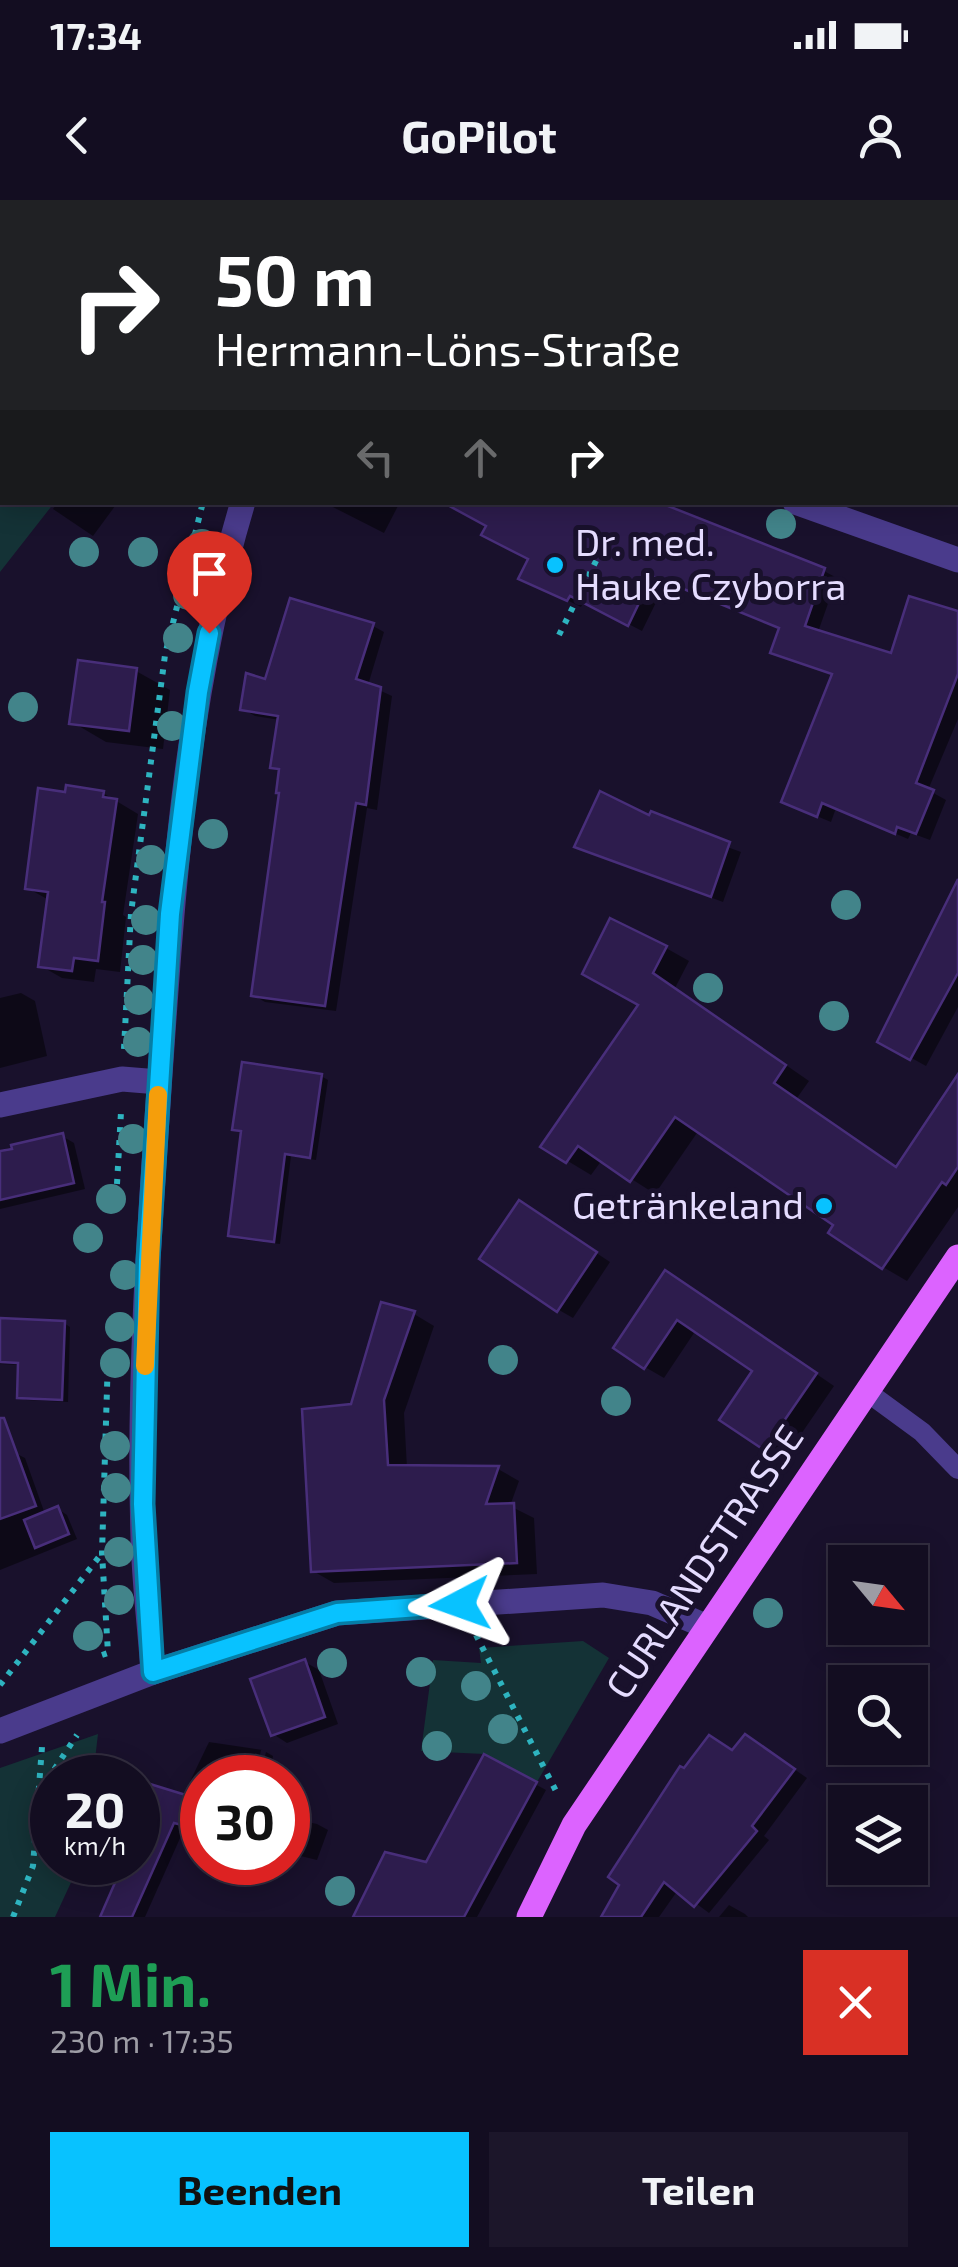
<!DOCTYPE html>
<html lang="de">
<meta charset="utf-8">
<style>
:root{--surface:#130d21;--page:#1c162a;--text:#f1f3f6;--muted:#9d9ca5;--line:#322d3f;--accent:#08c2ff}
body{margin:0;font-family:"Exo 2",sans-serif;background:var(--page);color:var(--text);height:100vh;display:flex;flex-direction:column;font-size:38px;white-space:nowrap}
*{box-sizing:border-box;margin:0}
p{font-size:32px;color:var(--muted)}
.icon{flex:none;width:55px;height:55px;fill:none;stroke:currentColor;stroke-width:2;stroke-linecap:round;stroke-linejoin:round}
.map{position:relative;height:1717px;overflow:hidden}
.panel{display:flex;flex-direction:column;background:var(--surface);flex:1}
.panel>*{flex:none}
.guide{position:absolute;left:0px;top:0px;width:960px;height:305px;box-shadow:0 5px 25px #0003,0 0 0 2px var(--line);background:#202124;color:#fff;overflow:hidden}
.needle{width:65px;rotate:119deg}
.controls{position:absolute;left:828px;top:1345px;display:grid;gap:20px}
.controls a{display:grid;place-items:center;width:100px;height:100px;border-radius:0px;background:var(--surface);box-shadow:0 5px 25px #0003,0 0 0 2px var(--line);font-size:50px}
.speed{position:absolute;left:30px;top:1555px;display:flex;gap:20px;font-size:50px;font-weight:700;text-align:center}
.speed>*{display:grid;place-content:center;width:130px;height:130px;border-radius:50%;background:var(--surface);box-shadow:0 5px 25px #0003,0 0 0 2px var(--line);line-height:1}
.speed small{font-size:25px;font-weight:400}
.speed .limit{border:15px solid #d22;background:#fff;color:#111}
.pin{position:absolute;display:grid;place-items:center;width:85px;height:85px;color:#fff;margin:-102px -42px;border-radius:50% 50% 50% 0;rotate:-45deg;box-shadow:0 0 10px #0007}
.pin .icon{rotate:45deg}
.me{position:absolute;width:110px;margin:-55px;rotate:266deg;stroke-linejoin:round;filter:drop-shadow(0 0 8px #0008)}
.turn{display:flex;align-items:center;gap:35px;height:210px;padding:0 50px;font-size:45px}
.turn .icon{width:130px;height:130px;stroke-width:2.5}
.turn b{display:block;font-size:70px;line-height:85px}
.lanes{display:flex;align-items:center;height:95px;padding:0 50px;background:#0003;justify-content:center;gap:50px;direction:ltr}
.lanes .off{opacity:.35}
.round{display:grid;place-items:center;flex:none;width:105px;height:105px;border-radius:0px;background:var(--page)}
.head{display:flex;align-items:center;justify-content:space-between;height:170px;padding:0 50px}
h1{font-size:60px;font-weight:700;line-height:75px;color:#1e9e55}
.action{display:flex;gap:20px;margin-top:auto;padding:20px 50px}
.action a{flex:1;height:115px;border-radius:0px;background:var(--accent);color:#111;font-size:40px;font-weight:700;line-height:115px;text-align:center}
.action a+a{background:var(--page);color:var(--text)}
.status{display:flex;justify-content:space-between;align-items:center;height:70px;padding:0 50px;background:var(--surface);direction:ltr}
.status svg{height:28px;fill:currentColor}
header{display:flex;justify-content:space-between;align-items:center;height:130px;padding:0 50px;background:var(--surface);font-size:45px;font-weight:700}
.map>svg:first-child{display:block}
.green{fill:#143236}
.shadow{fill:#0007}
.building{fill:#2d1c4d;stroke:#482e7a;stroke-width:2.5}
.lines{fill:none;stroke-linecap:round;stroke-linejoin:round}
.path{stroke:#2eb4c0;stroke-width:6;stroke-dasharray:5 8;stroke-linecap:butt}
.lane{stroke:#4a3b8c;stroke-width:20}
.street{stroke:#4a3b8c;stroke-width:25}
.primary{stroke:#dc63ff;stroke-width:25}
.tree{fill:#42848a}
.route-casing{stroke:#057ea6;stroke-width:25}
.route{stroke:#08c2ff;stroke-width:18}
.slow{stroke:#f59e0b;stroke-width:18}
.poi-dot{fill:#08c2ff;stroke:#19112c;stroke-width:4}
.labels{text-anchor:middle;stroke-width:10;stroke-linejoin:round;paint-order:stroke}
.poi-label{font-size:38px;fill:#e5dcff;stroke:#19112c;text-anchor:start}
.street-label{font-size:38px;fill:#e5dcff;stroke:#19112c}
</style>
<div class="status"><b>17:34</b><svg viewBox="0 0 49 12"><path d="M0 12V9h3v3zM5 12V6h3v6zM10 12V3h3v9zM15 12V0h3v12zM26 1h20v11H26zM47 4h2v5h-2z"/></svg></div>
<header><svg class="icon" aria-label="back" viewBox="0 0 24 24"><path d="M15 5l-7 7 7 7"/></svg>GoPilot<svg class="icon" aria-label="person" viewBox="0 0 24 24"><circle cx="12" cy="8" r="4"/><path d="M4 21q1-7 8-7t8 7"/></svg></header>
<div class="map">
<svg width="958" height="1717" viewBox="0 0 958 1717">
<rect width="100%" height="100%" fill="#19112c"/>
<g class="green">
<path d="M0,131L2,302L54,303L0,372Z"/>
<path d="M583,1441L609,1458L537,1582L484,1554L421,1551L433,1460L481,1463L479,1448Z"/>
<path d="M98,1534L93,1577L52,1578V1662L80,1663L55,1717H0V1568Z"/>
</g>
<g class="shadow">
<path d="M73,0H162L166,2H72Z"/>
<path d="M295,0H431L434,2H299Z"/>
<path d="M58,302H118L93,336L53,309Z"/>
<path d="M323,302H400L384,333Z"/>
<path d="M824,371L837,378L818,432L893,457L958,414V519L928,590L946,600L930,640L911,633L908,639L836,608L831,622L797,608L834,475L773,452L782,429L666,382L642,431L584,401L581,407L522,378Z"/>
<path d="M373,426L384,432L368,485L392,496L377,610L367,608L336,811L265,802L253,795L282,593L281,571L273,567L280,520L255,516L243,509L266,482Z"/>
<path d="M136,471L170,490L163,549L106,542L72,522Z"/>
<path d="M103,593L138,614L123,715L126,717L120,772L96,769L94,782L62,778L41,766L49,700L27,688Z"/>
<path d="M650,619L741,652L723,702L589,652Z"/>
<path d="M958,732V807L926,866L881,841Z"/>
<path d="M666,748L689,761L675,788L809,881L797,898L898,968L958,890V1007L907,1081L883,1067L836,1025L699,930L655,994L602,960L591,975L543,946L642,805L586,773Z"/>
<path d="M21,793L35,801L47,856L0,868V798Z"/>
<path d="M321,876L328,880L316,960L291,956L280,1044L237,1039L231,1035L243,933L235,928Z"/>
<path d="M62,936L74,943L85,989L0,1009V950Z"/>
<path d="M533,1011L610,1062L573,1118L559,1110Z"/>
<path d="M685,1084L834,1186L784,1259L723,1219L756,1170L696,1130L664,1178L645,1167Z"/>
<path d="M414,1114L434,1126L404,1213L407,1268L498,1269L519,1281L510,1306L534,1318L537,1374L334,1383L313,1371Z"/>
<path d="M0,1121L64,1123L70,1127L68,1202L26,1200L19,1197L21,1165L0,1164Z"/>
<path d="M15,1253L25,1258L45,1314L58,1309L67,1315L77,1339L0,1370V1258Z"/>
<path d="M305,1462L319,1470L338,1524L287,1543L273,1534Z"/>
<path d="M209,1542L263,1550H261L255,1578H202V1631L185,1627L145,1717H103L138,1662V1639L141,1631L138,1625L151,1587L183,1596Z"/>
<path d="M759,1545L807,1578L764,1636L769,1640L709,1713L678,1690L659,1717H638L685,1571Z"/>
<path d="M266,1552L273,1556L269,1578H260Z"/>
<path d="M485,1557L546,1590L477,1717H356L427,1665Z"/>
<path d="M288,1618L317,1624L328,1630L317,1660L288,1653Z"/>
<path d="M729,1705L745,1714L748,1717H719Z"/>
</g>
<g class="building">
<path d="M442,302H658L825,368L805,426L891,453L909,396L958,411V474L916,583L934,590L916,634L897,627L895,634L822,603L817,617L781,602L832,474L770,453L779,428L652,376L628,426L570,396L567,401L518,379L528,359L481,335L486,326Z"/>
<path d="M290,398L374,423L356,479L381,487L366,605L356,603L325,806L251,796L279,593H276L279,569L270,568L278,516L240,510L246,473L265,479Z"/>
<path d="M78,460L137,468L129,531L69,524Z"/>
<path d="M66,585L104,591L103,597L117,599L102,702H105L98,761L74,758L72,771L38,767L48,692L25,689L38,588L65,592Z"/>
<path d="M600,591L649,615L651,611L730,642L711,697L574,647Z"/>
<path d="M958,679V773L910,860L877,842Z"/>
<path d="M610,718L667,746L653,773L786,865L774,883L896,967L958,874V967L946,985L942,982L882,1069L828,1033L833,1025L675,917L630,982L578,946L566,963L540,947L638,805L582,774Z"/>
<path d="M242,862L322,874L310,958L285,954L274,1042L228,1036L241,931L232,930Z"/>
<path d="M63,933L74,983L0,1000V951L12,949L11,945Z"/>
<path d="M519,1000L597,1052L557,1112L479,1059Z"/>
<path d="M665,1070L817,1173L764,1250L719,1220L752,1171L677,1120L644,1169L613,1148Z"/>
<path d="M381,1102L415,1111L384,1200L388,1265L499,1266L486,1304L514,1303L517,1363L311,1372L302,1209L351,1204Z"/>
<path d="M0,1118L65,1121L62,1200L17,1198L18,1163L0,1162Z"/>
<path d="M0,1218H4L36,1306L0,1319Z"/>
<path d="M58,1306L69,1334L35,1348L24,1320Z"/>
<path d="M305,1459L325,1517L271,1536L250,1479Z"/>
<path d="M745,1534L795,1569L752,1626L757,1631L694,1707L664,1682L641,1717H601L619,1685L608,1677L680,1566L684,1568L709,1535L732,1550Z"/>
<path d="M484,1554L537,1582L464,1717H353L385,1652L426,1662Z"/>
<path d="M150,1584L202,1600V1630L174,1623L132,1717H100L124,1662H138V1618Z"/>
</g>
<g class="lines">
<g class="path">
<path d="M559,435L603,347"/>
<path d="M124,849L131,713L165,455L203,302"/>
<path d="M117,984L121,912"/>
<path d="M476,1435L557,1593"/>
<path d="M102,1455L108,1453L102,1353L108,1156"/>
<path d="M0,1485L102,1353"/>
<path d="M40,1591L77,1535"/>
<path d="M13,1717L33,1666L42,1547"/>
</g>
<path class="lane" d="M866,1191L922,1232L958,1269"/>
<g class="street">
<path d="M220,0L224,2"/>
<path d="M795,302L958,360"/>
<path d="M0,905L122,879L159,882"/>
<path d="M153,1472C150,1427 144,1382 143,1337C138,1179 150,1019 161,861C174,673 188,484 243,302"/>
<path d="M0,1531L153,1472L337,1413L603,1395L652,1403L705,1426"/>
</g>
<path class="primary" d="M529,1717L574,1625L958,1057"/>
</g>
<g class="tree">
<circle cx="781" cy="324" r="15"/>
<circle cx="202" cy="344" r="15"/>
<circle cx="84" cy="352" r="15"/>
<circle cx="143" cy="352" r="15"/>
<circle cx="188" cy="395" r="15"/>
<circle cx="178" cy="438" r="15"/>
<circle cx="23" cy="507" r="15"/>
<circle cx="172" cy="526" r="15"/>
<circle cx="213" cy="634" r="15"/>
<circle cx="151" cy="660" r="15"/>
<circle cx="846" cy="705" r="15"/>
<circle cx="146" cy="720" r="15"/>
<circle cx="143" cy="760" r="15"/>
<circle cx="708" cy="788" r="15"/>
<circle cx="139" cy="800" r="15"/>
<circle cx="834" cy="816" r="15"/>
<circle cx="138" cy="842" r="15"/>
<circle cx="133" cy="939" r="15"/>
<circle cx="111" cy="999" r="15"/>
<circle cx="88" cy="1038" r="15"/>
<circle cx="125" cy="1075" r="15"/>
<circle cx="120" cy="1127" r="15"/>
<circle cx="503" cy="1160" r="15"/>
<circle cx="115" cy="1163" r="15"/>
<circle cx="616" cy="1201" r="15"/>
<circle cx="115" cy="1246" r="15"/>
<circle cx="116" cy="1288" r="15"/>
<circle cx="119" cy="1352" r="15"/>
<circle cx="119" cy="1400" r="15"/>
<circle cx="768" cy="1413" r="15"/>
<circle cx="88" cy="1436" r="15"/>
<circle cx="332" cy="1463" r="15"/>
<circle cx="421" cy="1472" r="15"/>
<circle cx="476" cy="1486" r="15"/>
<circle cx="503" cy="1529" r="15"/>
<circle cx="437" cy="1546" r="15"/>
<circle cx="340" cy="1691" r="15"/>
</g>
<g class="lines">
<g class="route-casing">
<path id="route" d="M209,433L198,492L170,714L148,1060L143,1304L153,1472L337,1413L460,1404"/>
</g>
<use href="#route" class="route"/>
<path class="slow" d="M145,1166L158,895"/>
</g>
<g class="poi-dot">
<circle cx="555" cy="365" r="10"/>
<circle cx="824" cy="1006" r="10"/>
</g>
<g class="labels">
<g class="poi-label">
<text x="575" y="356">Dr. med.<tspan x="575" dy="44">Hauke Czyborra</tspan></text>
<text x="804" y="1019" text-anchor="end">Getränkeland</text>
</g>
<g class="street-label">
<text transform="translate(705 1362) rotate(-56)" y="13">CURLANDSTRASSE</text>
</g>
</g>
</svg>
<div class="controls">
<a><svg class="needle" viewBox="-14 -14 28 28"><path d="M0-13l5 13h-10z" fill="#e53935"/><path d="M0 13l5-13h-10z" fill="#9d9ca5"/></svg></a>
<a><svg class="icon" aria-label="search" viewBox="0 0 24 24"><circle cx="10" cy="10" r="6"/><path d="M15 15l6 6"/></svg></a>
<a><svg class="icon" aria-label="layers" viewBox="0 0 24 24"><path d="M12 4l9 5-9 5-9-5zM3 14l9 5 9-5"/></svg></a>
</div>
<div class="speed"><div>20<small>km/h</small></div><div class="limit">30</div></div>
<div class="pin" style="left:209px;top:433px;background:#d93025"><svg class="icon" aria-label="arrive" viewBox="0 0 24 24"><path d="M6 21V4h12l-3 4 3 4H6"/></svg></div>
<svg class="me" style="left:460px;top:1404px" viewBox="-20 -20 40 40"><path d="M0-17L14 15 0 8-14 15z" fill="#08c2ff" stroke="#fff" stroke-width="4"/></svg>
<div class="guide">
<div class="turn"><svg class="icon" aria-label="right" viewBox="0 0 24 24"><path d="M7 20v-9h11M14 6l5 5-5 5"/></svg><div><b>50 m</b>Hermann-Löns-Straße</div></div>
<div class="lanes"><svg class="icon off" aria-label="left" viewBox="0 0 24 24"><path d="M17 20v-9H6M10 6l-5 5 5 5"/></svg><svg class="icon off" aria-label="ahead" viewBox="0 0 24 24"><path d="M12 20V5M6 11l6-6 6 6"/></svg><svg class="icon" aria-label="right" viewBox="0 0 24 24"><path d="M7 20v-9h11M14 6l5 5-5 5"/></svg></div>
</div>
</div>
<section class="panel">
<div class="head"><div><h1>1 Min.</h1><p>230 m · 17:35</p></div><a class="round" style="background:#d93025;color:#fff"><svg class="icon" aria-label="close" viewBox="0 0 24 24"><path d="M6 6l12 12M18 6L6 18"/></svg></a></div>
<div class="action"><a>Beenden</a><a>Teilen</a></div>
</section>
